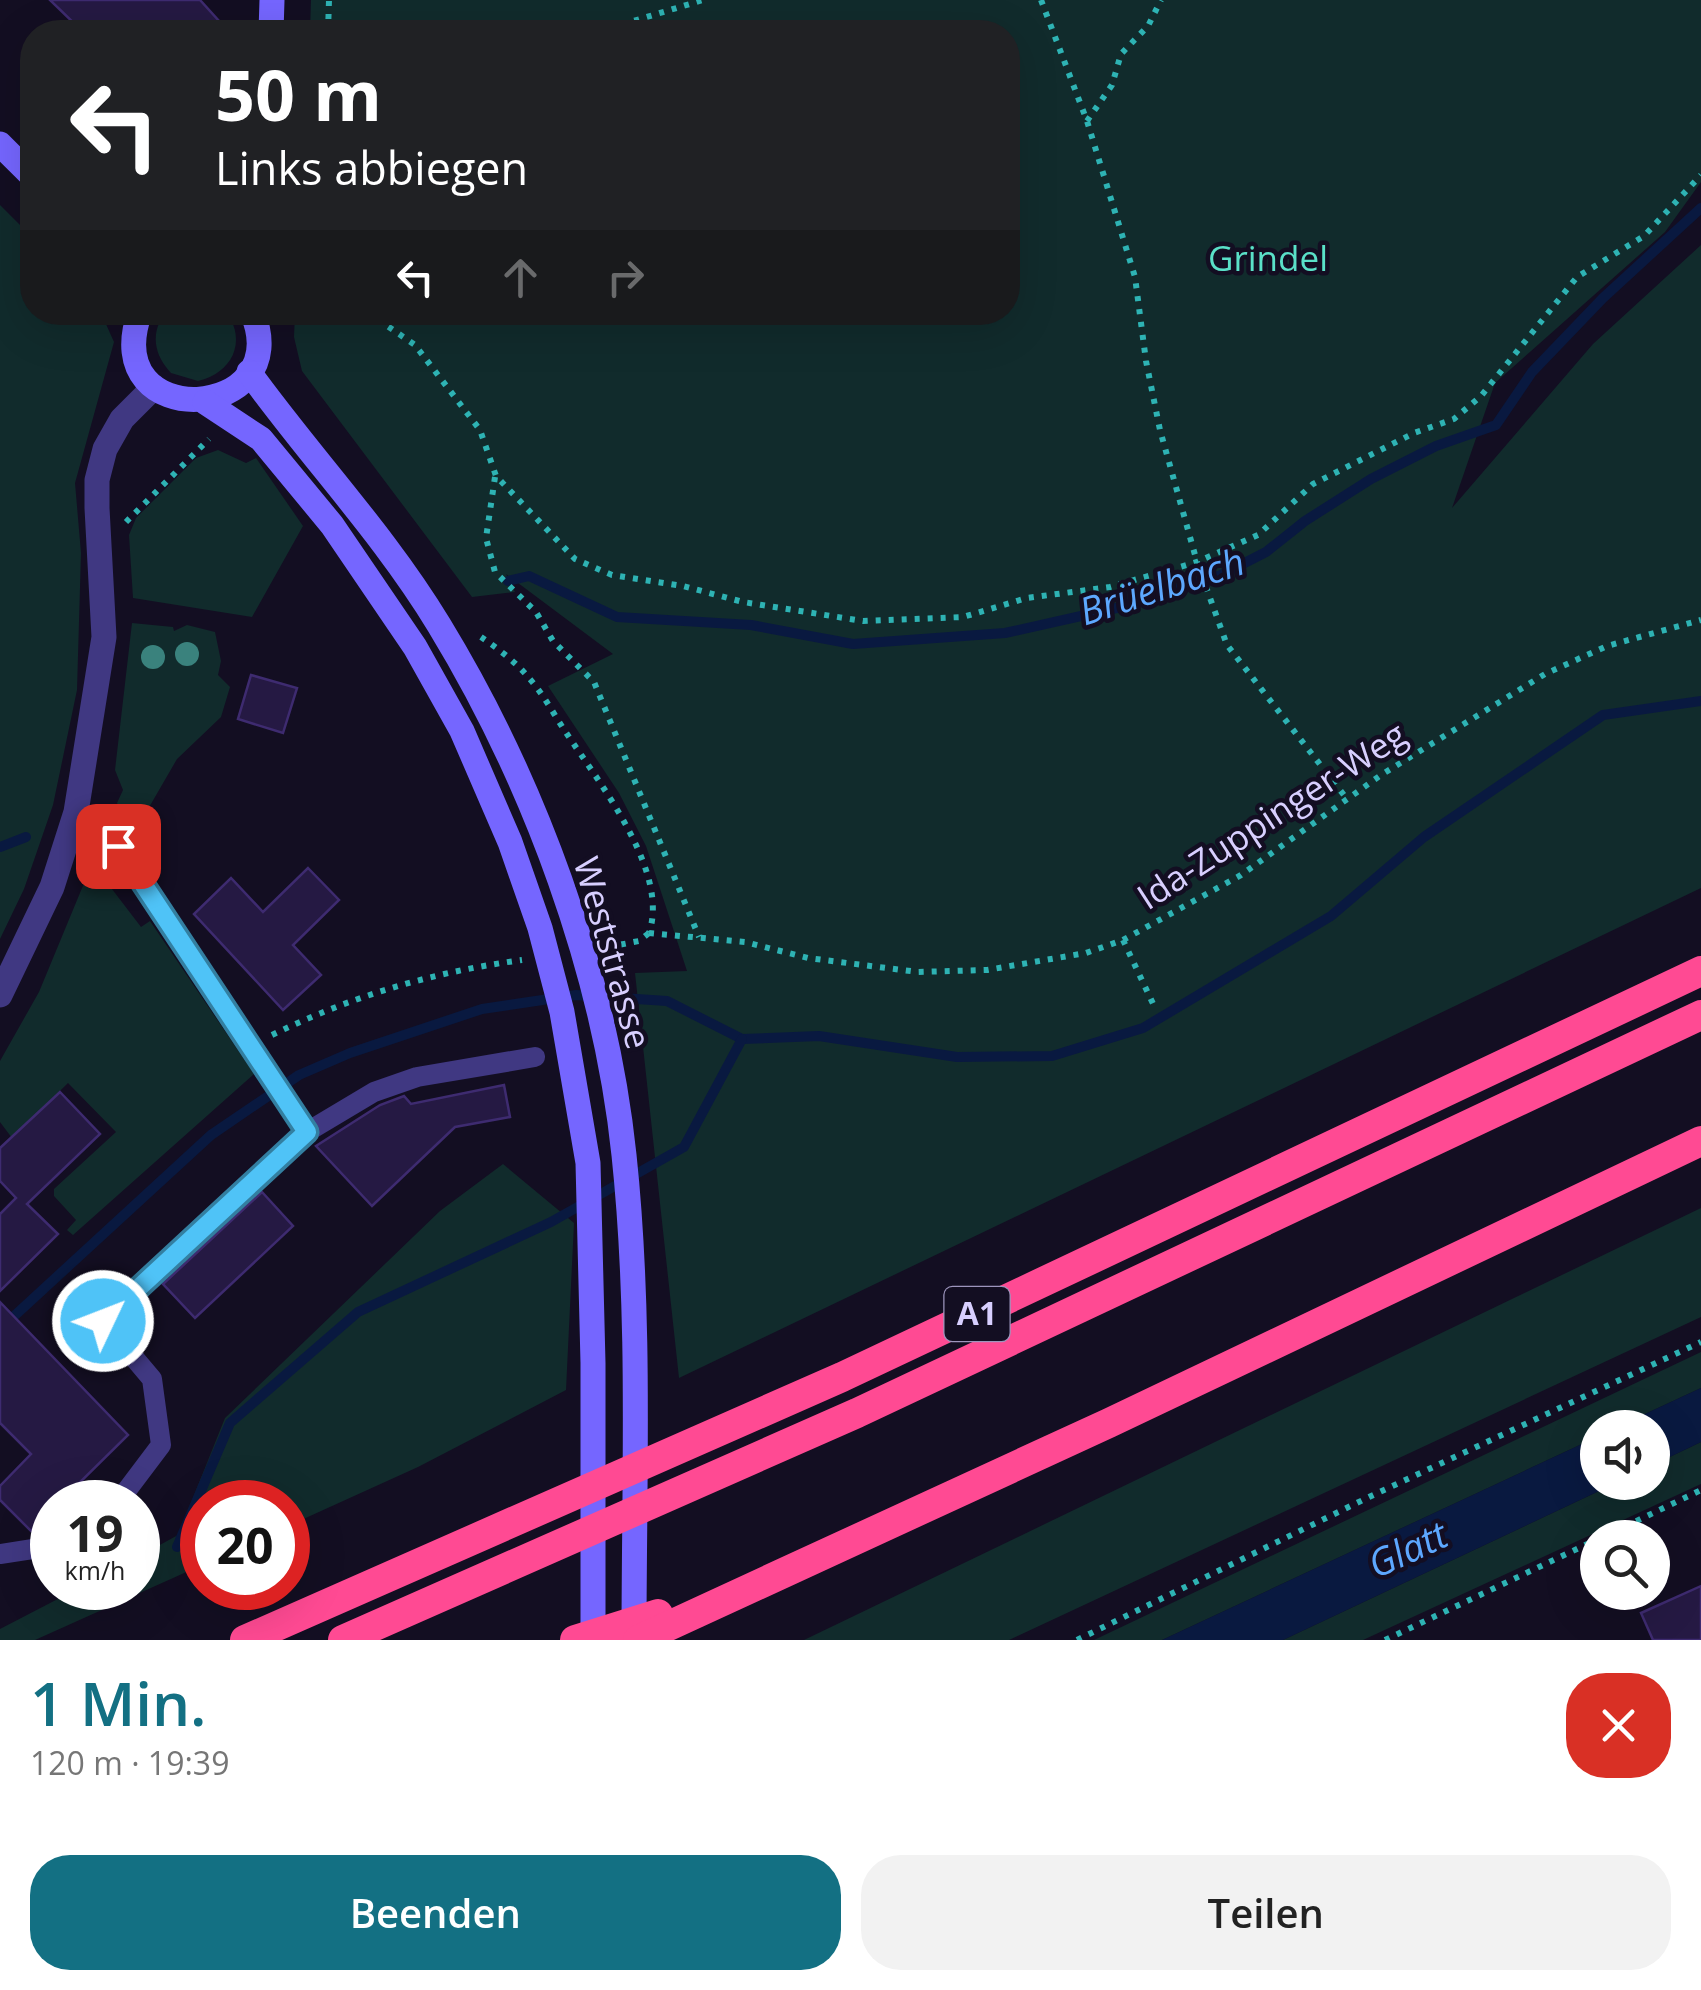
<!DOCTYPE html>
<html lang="de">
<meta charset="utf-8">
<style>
:root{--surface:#fff;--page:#f2f2f2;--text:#222;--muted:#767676;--accent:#137083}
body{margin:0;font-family:"Open Sans",sans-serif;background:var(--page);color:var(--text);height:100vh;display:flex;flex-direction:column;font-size:38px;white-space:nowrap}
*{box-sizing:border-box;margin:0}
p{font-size:32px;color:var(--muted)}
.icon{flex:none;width:55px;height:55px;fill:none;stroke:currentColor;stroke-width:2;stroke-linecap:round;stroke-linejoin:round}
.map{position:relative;height:1640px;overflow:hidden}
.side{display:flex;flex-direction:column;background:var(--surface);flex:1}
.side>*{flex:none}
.banner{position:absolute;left:20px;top:20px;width:1000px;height:305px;border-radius:40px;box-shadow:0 10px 40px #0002;background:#202124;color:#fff;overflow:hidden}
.fabs{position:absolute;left:1580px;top:1410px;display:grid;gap:20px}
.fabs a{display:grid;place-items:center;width:90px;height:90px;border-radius:50%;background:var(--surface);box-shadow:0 10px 40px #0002;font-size:50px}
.speed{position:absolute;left:30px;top:1480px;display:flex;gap:20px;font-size:50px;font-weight:700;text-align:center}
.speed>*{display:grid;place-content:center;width:130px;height:130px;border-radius:50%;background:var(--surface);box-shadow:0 10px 40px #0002;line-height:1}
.speed small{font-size:25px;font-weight:400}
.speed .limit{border:15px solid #d22;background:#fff;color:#111}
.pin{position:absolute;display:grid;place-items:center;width:85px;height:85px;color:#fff;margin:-42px;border-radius:20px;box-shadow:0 5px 15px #0006}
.me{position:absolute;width:110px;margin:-55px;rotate:47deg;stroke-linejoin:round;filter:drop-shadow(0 0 8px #0008)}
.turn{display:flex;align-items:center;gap:35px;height:210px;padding:0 30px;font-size:45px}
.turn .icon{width:130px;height:130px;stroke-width:2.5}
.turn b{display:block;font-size:70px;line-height:85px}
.lanes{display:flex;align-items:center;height:95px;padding:0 30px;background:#0003;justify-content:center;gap:50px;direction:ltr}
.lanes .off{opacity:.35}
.round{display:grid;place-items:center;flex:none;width:105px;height:105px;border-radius:40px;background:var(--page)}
.head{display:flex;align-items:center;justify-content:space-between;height:170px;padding:0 30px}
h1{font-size:60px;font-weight:600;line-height:75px;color:var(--accent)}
.action{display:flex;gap:20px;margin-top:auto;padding:20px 30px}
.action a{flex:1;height:115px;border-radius:40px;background:var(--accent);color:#fff;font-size:40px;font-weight:600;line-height:115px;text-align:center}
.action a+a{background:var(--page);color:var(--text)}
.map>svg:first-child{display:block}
.green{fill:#112b2c}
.water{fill:#091940}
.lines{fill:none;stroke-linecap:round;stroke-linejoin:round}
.stream{stroke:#091940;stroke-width:10}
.building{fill:#251943;stroke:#3e2b70;stroke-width:2.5}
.path{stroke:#2eb3b4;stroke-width:6;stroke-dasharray:5 8;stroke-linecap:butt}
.lane{stroke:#403882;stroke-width:20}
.street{stroke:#403882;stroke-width:25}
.secondary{stroke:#7566ff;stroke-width:25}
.highway{stroke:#ff4a93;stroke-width:30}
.tree{fill:#3a827d}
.route-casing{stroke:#337fa1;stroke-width:25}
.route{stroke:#4fc3f7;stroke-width:18}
.labels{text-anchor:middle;stroke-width:9;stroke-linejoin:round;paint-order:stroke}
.shield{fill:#130e22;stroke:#9d95bd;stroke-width:2.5}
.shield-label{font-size:32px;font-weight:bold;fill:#d8cfff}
.park-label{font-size:35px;fill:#5ae0c8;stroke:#130e22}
.street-label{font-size:35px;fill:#d8cfff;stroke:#130e22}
.water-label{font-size:38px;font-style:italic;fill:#5da8ff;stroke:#130e22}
</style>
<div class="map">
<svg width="1701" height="1640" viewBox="0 0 1701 1640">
<rect width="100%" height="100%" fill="#130e22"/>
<g class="green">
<path d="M311,0H1701V182L1665,232L1495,383L1452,508L1593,344L1701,245V888L679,1378L635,973L687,971L646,846L619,793L548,686L613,654L506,574L515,592L472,597L302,371L294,337L295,313L1008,312V32H310Z"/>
<path d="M0,205L32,237V312L101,313L114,342L75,483L81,553L77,690L53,805L24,889L0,939Z"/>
<path d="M165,313H227C247,342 232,373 198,381L171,373C154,355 150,333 165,313Z"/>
<path d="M218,450L246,463L256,458L303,526L252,617L133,598L129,535L136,518L196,458Z"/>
<path d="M132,623L173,627L174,631L187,625L215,632L221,661L218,675L230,687L221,717L177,759L133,835L117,803L123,790L115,770Z"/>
<path d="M87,876H102L141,927L150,921L254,1074L73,1235L67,1230L76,1220L54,1196V1189L116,1132L68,1083L12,1138L0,1122V1061L39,992Z"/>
<path d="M503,1164L574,1223L566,1390L418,1467L288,1526V1502H202V1565L35,1640H0V1629L79,1588H138V1557L178,1535L225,1418L440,1211Z"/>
<path d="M1701,1208V1317L1009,1640H804Z"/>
<path d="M1701,1352V1388L1617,1427L1598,1428L1597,1437L1162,1640H1094Z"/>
<path d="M1701,1442V1484L1363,1640H1283L1616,1483L1652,1482L1653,1465Z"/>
</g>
<g class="water">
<path d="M1701,1388V1442L1653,1465L1652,1428L1617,1427Z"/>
<path d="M1597,1437L1598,1482L1616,1483L1283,1640H1162Z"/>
</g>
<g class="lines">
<g class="stream">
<path d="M508,581L529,576L617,617L751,625L853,644L1005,633L1121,607L1221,575L1266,552L1305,521L1371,479L1436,446L1496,425L1532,372L1603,298L1701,208"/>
<path d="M0,847L26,837"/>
<path d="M0,1329L211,1135L299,1075L350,1053L482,1009L576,995L667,1001L742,1039L819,1036L957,1057L1052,1056L1143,1028L1331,916L1424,837L1603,715L1701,701"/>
<path d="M177,1547L230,1423L358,1312L551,1222L684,1147L742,1039"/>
</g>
</g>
<g class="building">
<path d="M50,0H200L229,32H83Z"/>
<path d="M251,675L297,688L283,733L238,719Z"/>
<path d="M308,868L339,900L293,945L321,975L283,1010L194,914L231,878L263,912Z"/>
<path d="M504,1085L510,1117L455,1127L372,1206L316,1146L380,1105L404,1096L411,1104Z"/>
<path d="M60,1092L100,1134L27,1204L58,1234L0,1291V1214L16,1198L0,1181V1148Z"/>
<path d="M262,1192L293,1226L195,1318L163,1284Z"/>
<path d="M0,1302L128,1435L60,1502H52V1509L31,1531L0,1500V1486L31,1454L0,1423Z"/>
<path d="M1701,1586V1640H1653L1641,1613Z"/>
</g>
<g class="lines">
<g class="path">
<path d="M1041,0L1087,121L1135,277L1146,361L1160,430L1197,562L1227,645L1347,799"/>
<path d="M328,32L329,0"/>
<path d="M597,32L703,0"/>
<path d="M1087,121L1112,85L1121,54L1148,26L1161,0"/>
<path d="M367,312L415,345L480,430L496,476L575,559L612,575L683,586L743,602L863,621L963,617L1027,598L1110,587L1197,562L1258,535L1313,484L1414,433L1454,419L1481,396L1577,277L1644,236L1701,175"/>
<path d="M495,477L486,538L495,572L536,612L553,641L594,682L699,937"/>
<path d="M126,522L209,439"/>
<path d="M481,637C497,648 516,662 528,677C543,693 554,715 567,734C600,784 670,872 649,933"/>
<path d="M649,933L745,942L808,958L918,972L987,970L1086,953L1123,940L1241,875L1381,775L1545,674L1607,646L1701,620"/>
<path d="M1123,940L1155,1008"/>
<path d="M608,947L639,941L649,933"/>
<path d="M272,1035C352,996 433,972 522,960"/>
<path d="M1601,1538L1701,1490"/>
<path d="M1077,1640L1369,1497L1701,1342"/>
<path d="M1385,1640L1598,1539"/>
</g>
<g class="lane">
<path d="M76,812L105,831L118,846L307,1132L103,1321L152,1379L161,1445L118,1502"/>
<path d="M307,1132L374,1092L417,1077L535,1057"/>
<path d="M0,1554L52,1546"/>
</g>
<path class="street" d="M0,995L52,887L76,812L104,637L97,508V480L105,449L122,419L154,387"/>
<g class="secondary">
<path d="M271,32L272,0"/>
<path d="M0,144L32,176"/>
<path d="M140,312C96,435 299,422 252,312"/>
<path d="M249,372C311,458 384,534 439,625C534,781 605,973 624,1155C641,1315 634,1478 634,1638"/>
<path d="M205,402L261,439L332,525L415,647L462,731L510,842L540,928L562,1012L588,1163L593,1363V1640"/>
</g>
<g class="highway">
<path d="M245,1640L842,1377L1701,971"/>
<path d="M343,1640L857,1413L1701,1015"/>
<path d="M575,1640L658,1614"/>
<path d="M638,1640L1109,1423L1701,1141"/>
</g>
</g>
<g class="tree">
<circle cx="187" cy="654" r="12"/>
<circle cx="153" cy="657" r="12"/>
</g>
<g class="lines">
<g class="route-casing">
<path id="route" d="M103,1321L307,1132L118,846"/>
</g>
<use href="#route" class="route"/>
</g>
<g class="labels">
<rect class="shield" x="944.5" y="1287" width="65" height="54" rx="8"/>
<g class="shield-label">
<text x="977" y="1325">A1</text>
</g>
<g class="park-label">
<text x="1268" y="271">Grindel</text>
</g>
<g class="street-label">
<text transform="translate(1272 816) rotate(-33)" y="12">Ida-Zuppinger-Weg</text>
<text transform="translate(612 953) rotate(74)" y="12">Weststrasse</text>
</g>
<g class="water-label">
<text transform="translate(1162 587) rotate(-18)" y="13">Brüelbach</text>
<text transform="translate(1408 1550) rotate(-25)" y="13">Glatt</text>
</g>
</g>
</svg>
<div class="fabs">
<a><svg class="icon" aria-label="sound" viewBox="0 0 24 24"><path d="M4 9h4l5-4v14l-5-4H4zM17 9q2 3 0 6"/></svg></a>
<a><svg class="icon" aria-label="search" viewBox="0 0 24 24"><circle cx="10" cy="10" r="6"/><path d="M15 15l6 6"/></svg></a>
</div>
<div class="speed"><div>19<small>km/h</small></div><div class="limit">20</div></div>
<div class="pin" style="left:118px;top:846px;background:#d93025"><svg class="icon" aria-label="arrive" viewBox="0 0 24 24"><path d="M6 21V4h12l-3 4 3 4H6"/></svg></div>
<svg class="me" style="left:103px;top:1321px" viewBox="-20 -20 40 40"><circle r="17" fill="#4fc3f7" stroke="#fff" stroke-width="3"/><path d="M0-11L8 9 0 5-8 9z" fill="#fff"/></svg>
<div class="banner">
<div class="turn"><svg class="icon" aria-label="left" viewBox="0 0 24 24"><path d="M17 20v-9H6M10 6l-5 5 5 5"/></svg><div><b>50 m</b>Links abbiegen</div></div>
<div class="lanes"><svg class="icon" aria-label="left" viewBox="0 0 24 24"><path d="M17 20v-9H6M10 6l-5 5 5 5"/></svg><svg class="icon off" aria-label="ahead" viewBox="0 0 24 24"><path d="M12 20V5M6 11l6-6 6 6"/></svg><svg class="icon off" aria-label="right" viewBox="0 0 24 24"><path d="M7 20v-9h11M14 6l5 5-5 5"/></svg></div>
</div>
</div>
<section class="side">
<div class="head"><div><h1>1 Min.</h1><p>120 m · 19:39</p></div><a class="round" style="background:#d93025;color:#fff"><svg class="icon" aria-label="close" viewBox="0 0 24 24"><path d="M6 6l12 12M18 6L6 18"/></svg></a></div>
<div class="action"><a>Beenden</a><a>Teilen</a></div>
</section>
